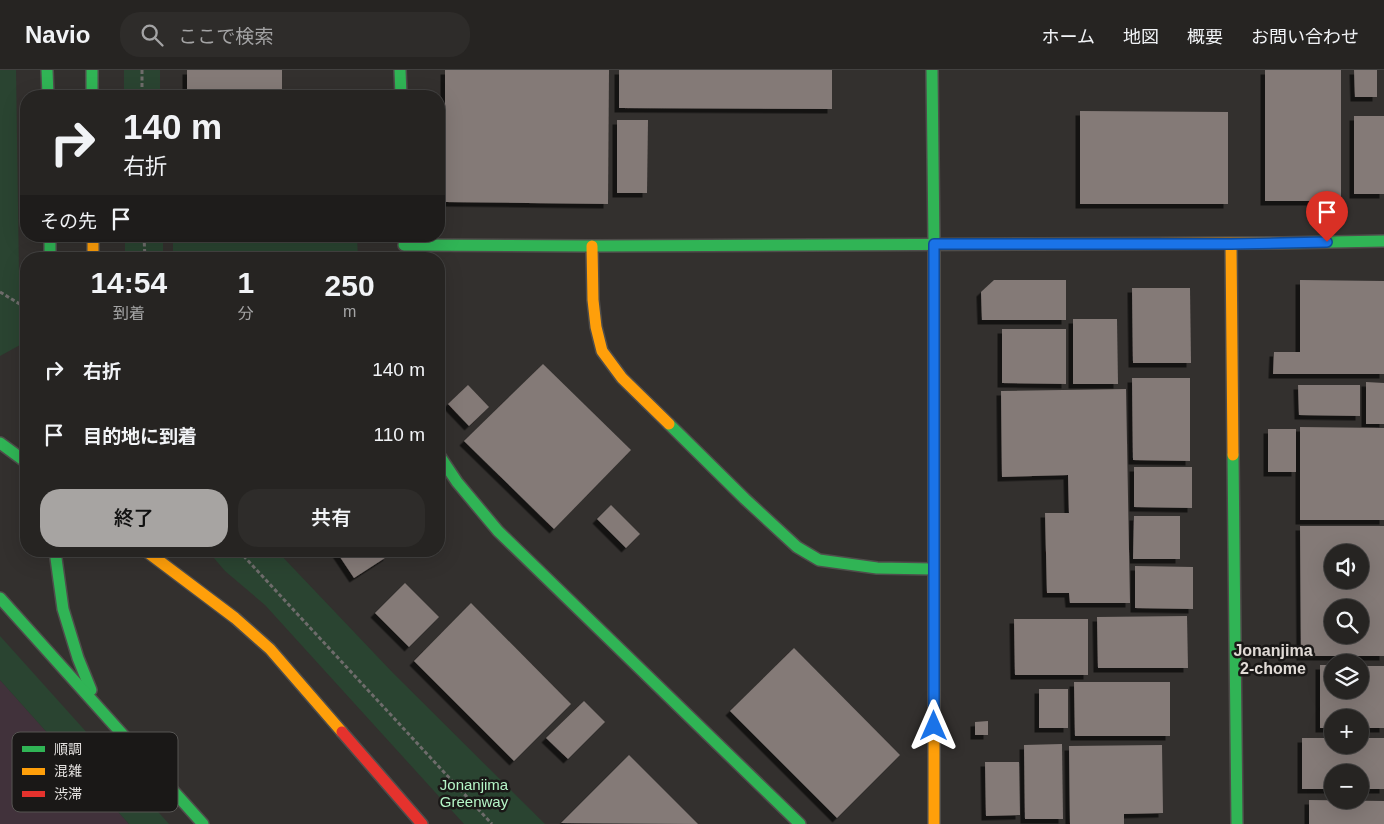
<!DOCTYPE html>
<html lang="ja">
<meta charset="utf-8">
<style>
:root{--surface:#262422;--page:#2e2c2a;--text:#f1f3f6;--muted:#a4a4a5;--line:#424140;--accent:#a7a4a2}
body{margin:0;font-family:Helvetica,"Noto Sans JP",sans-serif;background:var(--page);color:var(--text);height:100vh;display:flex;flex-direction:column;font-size:19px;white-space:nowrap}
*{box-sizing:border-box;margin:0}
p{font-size:16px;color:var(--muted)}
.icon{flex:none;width:28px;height:28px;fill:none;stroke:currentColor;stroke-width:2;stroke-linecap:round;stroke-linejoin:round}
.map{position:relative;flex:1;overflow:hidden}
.side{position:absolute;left:20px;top:182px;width:425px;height:305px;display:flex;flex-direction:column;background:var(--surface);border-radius:20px;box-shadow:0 5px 20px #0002,0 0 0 1px var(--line)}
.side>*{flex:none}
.hud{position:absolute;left:20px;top:20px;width:425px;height:152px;border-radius:20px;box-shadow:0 5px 20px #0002,0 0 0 1px var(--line);background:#262422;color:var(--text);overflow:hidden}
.controls{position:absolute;left:1324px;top:474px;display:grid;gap:10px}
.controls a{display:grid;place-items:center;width:45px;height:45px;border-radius:50%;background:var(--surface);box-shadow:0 5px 20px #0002,0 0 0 1px var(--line);font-size:25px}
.pin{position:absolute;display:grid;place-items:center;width:42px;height:42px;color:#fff;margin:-51px -21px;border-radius:50% 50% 50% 0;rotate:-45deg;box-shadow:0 0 5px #0007}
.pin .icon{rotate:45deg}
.me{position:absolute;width:55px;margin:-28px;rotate:0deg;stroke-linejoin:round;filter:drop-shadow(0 0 4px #0008)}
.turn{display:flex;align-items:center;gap:18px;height:105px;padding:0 20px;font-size:22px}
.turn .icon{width:65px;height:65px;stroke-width:2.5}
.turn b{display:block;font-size:35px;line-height:42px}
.then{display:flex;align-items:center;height:48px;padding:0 20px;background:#0003;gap:10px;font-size:19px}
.eta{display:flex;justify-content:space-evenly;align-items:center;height:85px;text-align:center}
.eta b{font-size:30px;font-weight:600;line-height:35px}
.primary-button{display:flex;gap:10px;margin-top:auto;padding:10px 20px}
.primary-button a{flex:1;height:58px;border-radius:20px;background:var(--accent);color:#111;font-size:20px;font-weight:600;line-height:58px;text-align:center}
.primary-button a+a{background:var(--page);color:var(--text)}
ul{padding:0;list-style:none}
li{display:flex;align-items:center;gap:15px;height:65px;padding:0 20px}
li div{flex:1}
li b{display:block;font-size:19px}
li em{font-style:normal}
header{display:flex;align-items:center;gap:30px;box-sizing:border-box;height:70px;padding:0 25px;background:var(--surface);border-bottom:1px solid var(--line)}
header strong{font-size:24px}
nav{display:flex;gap:28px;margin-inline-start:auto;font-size:18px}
.search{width:350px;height:45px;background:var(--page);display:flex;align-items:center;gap:12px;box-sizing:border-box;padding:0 18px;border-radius:20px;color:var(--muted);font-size:19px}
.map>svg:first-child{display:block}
.industrial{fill:#41323b}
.green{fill:#2a4431}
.building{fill:#847a77;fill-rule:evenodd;filter:url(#shadow)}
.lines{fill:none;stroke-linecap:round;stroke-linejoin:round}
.fast-casing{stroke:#4f4d4b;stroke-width:14}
.slow-casing{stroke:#4f4d4b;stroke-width:14}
.jam-casing{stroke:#4f4d4b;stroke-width:14}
.path{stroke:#6e6c6b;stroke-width:3;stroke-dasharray:4 2.5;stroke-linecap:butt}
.fast{stroke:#30b455;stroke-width:11}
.slow{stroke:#ff9f0a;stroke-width:11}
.jam{stroke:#e5322d;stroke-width:11}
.route-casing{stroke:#114b97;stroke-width:12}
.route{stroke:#1a73e8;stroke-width:9}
.labels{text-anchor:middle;stroke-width:5;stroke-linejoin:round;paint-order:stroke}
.park-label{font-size:15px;fill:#b5f5c7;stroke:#1a1817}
.neighbourhood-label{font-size:16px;font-weight:bold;fill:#e0dad6;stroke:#1a1817}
.key{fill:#1a1817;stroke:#575553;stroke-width:1}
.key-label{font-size:14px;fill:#e5e2e0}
</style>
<header>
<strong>Navio</strong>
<div class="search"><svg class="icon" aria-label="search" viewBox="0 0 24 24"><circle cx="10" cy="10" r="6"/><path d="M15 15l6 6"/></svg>ここで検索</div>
<nav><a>ホーム</a><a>地図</a><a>概要</a><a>お問い合わせ</a></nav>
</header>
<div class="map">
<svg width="1384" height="754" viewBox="0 0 1384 754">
<defs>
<filter id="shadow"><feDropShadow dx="-4.5" dy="4.5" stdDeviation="0" flood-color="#0009"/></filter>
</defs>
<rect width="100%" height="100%" fill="#33302e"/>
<path class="industrial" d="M0,610L129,754H0Z"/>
<g class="green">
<path d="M0,0H16L20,275L0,286Z"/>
<rect x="124" y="0" width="36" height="26"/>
<rect x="125" y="166" width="38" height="23"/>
<path d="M173,166H357L358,189H173Z"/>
<path d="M208,481H277L393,603L545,754H464L265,535L225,501Z"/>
<path d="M0,566L169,754H129L0,610Z"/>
</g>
<g class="building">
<rect x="187" y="0" width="95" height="26"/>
<path d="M445,0H609L608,134L445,132Z"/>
<path d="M619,0H832V39L619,38Z"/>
<rect x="1265" y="0" width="76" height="131"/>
<path d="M1354,0H1377V27H1355Z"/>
<path d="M1080,41L1228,42V134H1080Z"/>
<rect x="1354" y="46" width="30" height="78"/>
<path d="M617,50H648L647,123H617Z"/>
<path d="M994,210H1066V250H982L981,222Z"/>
<path d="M1300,210L1384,211V304H1273L1274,282H1300Z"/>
<path d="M1132,218H1190L1191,293H1133Z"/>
<path d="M1073,249H1117L1118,314H1073Z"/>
<path d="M1002,259H1066V314L1002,313Z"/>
<path d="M543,294L631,380L554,459L464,371Z"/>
<path d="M1132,308H1190V391L1133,390Z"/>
<path d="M1366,312L1384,313V354H1366Z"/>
<path d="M468,315L489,337L469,356L448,334Z"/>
<path d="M1298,315H1360V346L1299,345Z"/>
<path d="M1126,319L1130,533H1070L1069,523H1047L1045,443H1069L1068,405L1002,407L1001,321Z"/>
<path d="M1300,357L1384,358V450H1300Z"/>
<rect x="1268" y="359" width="28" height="43"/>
<path d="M1134,397H1192V438L1134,437Z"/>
<path d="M611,435L640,464L626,478L597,449Z"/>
<path d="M1134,446H1180V489H1133Z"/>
<path d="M1300,456H1384V586H1301ZM1332,482H1360V510H1332ZM1332,538H1360V565H1332Z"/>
<path d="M336,481H385L388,486L354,508Z"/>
<path d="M1135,496L1193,497V539L1135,538Z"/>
<path d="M405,513L439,547L409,577L375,543Z"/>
<path d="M471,533L571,634L514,691L414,591Z"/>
<path d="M1187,546L1188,598H1098L1097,547Z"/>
<path d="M1014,549H1088V605H1015Z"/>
<path d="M794,578L900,685L837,748L730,641Z"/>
<path d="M1320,595H1332V620H1360V596H1384V658H1360V648H1332V658H1320Z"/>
<path d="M1074,612H1170V666H1075Z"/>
<rect x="1039" y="619" width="29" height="39"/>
<path d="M584,631L605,652L568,689L546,668Z"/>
<path d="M988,651V665H975V652Z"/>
<path d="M1302,668H1332V675H1360V668H1384V719H1360V702H1332V719H1302Z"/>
<path d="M1062,674L1063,749H1025L1024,675Z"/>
<path d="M1162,675L1163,743L1124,744V754H1070L1069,676Z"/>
<path d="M629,685L698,754L561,753Z"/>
<path d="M985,692H1019L1020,745L986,746Z"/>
<path d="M1309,730L1384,731V754H1309Z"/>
</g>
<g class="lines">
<g class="fast-casing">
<g id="fast">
<path d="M47,0L48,26"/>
<path d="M92,0V26"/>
<path d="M400,0L401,26"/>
<path d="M932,0L934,174V665"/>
<path d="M50,166V189"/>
<path d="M1281,173L1384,171"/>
<path d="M404,175L592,176L1038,174"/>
<path d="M669,354L745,429L797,477L819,490L877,498L933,499"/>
<path d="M0,373L26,392"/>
<path d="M439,385L457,412L498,461L800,754"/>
<path d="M1233,385L1237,754"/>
<path d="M55,481L63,539L78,588L91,620"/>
<path d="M0,528L203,754"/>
</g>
</g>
<g class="slow-casing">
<g id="slow">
<path d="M93,166V189"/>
<path d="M1038,174L1281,173"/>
<path d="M1231,174L1233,385"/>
<path d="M592,176L593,230L596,257L602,281L622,308L669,354"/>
<path d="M146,481L235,548L270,579L342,662"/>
<path d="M934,665V754"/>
</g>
</g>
<g class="jam-casing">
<path id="jam" d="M342,662L422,754"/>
</g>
<g class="path">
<path d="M142,0V26"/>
<path d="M144,166L145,189"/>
<path d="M0,222L23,236"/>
<path d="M239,481L492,754"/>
</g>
<use href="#fast" class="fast"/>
<use href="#slow" class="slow"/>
<use href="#jam" class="jam"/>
</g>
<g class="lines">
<g class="route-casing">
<path id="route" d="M934,656V174H1231L1327,172"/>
</g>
<use href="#route" class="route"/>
</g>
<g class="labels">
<g class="park-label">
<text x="474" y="720">Jonanjima<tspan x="474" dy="17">Greenway</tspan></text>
</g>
<g class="neighbourhood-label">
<text x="1273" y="586">Jonanjima<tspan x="1273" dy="18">2-chome</tspan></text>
</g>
</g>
<rect x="12" y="662" width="166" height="80" rx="8" class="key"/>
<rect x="22" y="676" width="23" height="6" fill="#30b455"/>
<rect x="22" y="698" width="23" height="7" fill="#ff9f0a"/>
<rect x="22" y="721" width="23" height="6" fill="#e5322d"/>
<g class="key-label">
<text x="54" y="684">順調</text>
<text x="54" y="706">混雑</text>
<text x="54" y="729">渋滞</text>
</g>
</svg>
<div class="controls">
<a><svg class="icon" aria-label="sound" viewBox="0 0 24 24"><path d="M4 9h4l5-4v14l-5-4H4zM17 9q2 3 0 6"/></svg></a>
<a><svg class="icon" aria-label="search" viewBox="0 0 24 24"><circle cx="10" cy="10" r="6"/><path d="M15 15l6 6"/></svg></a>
<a><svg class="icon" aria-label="layers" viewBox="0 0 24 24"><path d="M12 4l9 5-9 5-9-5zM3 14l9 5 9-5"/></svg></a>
<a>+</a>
<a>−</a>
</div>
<div class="pin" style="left:1327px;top:172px;background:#d93025"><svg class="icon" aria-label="arrive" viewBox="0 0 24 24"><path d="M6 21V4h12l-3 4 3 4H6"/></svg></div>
<svg class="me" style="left:934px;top:656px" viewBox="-20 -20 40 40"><path d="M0-17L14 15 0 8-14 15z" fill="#1a73e8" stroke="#fff" stroke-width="4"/></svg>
<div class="hud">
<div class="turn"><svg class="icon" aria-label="right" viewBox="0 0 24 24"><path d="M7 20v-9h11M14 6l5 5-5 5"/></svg><div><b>140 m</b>右折</div></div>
<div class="then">その先<svg class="icon" aria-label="arrive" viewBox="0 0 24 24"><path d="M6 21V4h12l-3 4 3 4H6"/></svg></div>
</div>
<section class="side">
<div class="eta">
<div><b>14:54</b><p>到着</p></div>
<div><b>1</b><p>分</p></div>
<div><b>250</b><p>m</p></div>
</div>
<ul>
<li><svg class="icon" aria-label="right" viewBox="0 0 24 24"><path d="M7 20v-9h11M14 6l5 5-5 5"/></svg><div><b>右折</b></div><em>140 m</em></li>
<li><svg class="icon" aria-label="arrive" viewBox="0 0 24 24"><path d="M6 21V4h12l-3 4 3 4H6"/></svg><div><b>目的地に到着</b></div><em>110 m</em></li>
</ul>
<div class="primary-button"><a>終了</a><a>共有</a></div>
</section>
</div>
